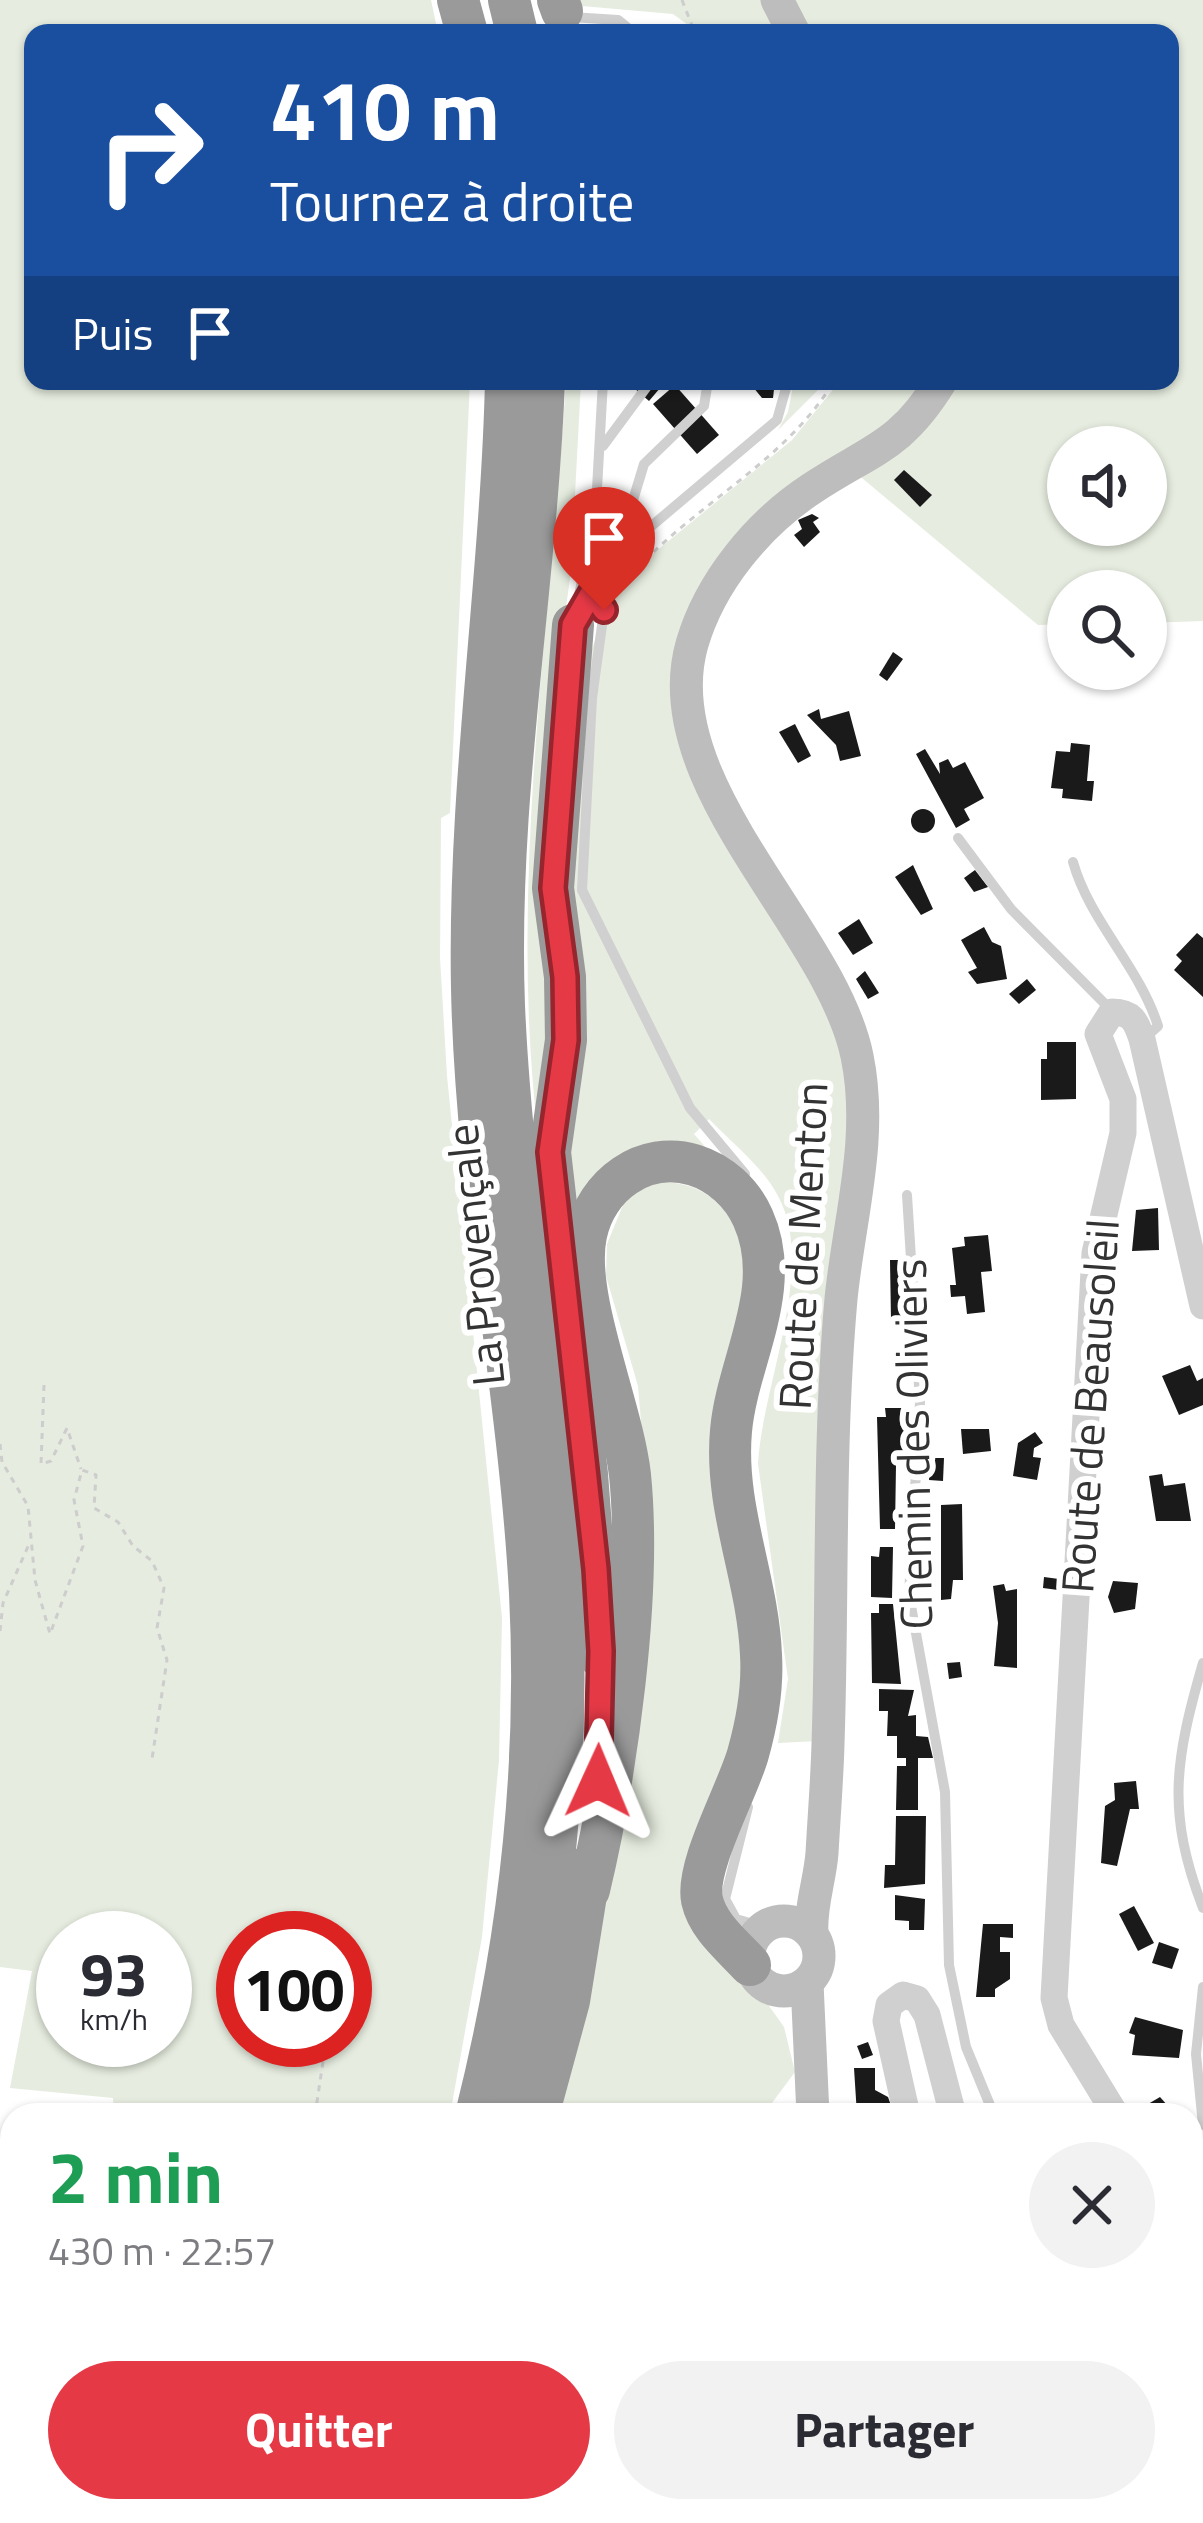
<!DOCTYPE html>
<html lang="fr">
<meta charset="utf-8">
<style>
:root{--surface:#fff;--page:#f2f2f3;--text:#2b2b33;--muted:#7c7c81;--accent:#e63946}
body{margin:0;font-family:"Titillium Web",sans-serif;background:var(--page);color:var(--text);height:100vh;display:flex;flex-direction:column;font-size:45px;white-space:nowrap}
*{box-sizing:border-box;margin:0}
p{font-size:39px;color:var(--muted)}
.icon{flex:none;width:66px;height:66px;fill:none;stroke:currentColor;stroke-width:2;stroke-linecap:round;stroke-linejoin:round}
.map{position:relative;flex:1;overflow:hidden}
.drawer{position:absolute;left:0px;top:2103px;width:1203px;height:420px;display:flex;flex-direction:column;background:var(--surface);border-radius:36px 36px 0 0;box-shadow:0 3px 9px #0004}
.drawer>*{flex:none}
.banner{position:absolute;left:24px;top:24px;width:1155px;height:366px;border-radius:24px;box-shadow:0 3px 9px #0004;background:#1a4fa0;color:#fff;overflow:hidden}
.buttons{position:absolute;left:1047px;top:426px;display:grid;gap:24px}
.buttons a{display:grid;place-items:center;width:120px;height:120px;border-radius:50%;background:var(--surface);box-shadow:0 3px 9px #0004;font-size:60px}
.speed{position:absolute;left:36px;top:1911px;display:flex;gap:24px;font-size:60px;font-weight:700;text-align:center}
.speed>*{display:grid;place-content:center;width:156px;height:156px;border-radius:50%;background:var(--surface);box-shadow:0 3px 9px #0004;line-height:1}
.speed small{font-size:30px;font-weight:400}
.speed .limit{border:18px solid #d22;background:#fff;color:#111}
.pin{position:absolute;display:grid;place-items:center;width:102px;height:102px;color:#fff;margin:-123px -51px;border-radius:50% 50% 50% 0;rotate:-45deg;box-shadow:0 0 12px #0007}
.pin .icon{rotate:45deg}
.me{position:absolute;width:132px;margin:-66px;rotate:1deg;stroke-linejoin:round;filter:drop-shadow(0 0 9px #0008)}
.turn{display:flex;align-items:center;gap:42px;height:252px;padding:0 48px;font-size:54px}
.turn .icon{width:156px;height:156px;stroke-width:2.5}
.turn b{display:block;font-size:84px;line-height:102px}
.then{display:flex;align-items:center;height:114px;padding:0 48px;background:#0003;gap:24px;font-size:45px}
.round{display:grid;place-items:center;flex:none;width:126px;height:126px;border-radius:63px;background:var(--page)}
.headline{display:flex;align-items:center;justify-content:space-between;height:204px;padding:0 48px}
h1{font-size:72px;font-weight:700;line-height:90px;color:#1e9e55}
.button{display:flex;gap:24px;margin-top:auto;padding:24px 48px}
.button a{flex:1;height:138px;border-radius:72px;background:var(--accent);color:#fff;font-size:48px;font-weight:700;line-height:138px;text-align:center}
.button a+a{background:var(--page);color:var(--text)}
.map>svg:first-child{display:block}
.green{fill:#e6ecdf;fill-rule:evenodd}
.building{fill:#1a1a1a}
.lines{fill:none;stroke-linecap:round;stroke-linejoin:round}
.path{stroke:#cdcdcd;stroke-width:3;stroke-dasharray:6 6;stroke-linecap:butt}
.service{stroke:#d0d0d0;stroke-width:10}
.minor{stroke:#d0d0d0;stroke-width:21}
.tertiary{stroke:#d0d0d0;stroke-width:27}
.secondary{stroke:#bdbdbd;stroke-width:33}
.motorway{stroke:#9a9a9a;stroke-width:42}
.route-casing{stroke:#96252e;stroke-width:30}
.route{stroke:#e63946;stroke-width:21}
.labels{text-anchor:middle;stroke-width:12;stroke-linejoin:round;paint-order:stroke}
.street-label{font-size:45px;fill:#333;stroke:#fff}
</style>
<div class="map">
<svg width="1203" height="2523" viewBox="0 0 1203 2523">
<rect width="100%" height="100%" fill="#fff"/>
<g class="green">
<path d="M0,0H431L438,33H33V381H470L450,813L441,818L440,958L447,1076L502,1618L499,1760L482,1937L450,2115H114L113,2098L10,2088L32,1971L0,1967ZM63,1938H165V2040H63ZM243,1938H345V2040H243Z"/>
<path d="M569,0H1203V621L1146,623V591H1068V624L1038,625L838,458L750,521L679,693L828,1007L856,1114L817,1741L778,1743L788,1679L758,1464C762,1386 817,1267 778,1196C762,1166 733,1144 709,1119L694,1134L715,1158L576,1211L563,1194L568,912L588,660L604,615L633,570L792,440L840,381H1170V33H699L673,14L582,6ZM1068,447H1146V525H1068Z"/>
<path d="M566,381H581L571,570L559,661L554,999L538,1134C508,882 550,632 566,381Z"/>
<path d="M794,381H827L778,430L788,412Z"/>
<path d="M661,1181C707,1185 722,1202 744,1241L742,1718L698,1851L742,1981L762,1996L784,2027L795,2072L763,2115H551L648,1504L638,1386L606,1276L607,1244L623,1205L635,1192Z"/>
<path d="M79,2511H298L292,2523H75Z"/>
<path d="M385,2511H611L610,2523H379Z"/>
</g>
<g class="building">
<path d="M626,381H666L649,401Z"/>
<path d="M748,381H775L773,398H762Z"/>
<path d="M675,385L719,435L697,454L653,404Z"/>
<path d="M904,470L932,495L920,507L894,480Z"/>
<path d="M812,514L819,518L813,522L820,532L804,547L794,535L802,529L798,520Z"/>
<path d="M893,652L903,659L887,681L879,675Z"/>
<path d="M819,709L821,719L849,711L861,756L840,761L836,745L807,715Z"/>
<path d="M795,724L811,756L798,763L779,732Z"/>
<path d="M1071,743L1090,745L1087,781H1094L1092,801L1062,798L1063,789L1051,788L1056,751L1070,752Z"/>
<path d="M925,749L940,774L939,763L948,759L953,768L965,762L984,798L964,809L970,820L956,828L916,754Z"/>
<circle cx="923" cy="821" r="12"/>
<path d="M913,865L933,909L921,915L895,877Z"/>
<path d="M975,870L988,887L974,892L964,878Z"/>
<path d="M859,919L873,943L853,955L838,933Z"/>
<path d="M984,927L992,942L1001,946L1007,979L977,984L968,972L977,968L961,940Z"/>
<path d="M1197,933L1203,938V997L1174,970L1182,961L1176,955Z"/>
<path d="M865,971L879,993L868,999L856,979Z"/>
<path d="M1027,979L1036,990L1019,1004L1009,994Z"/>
<path d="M1047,1042H1076V1099L1041,1100V1059H1047Z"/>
<path d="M1158,1208L1159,1250L1132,1251L1136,1210Z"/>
<path d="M988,1235L992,1271L981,1272L985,1312L967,1314L965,1296L951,1297L950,1285H956L952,1248L965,1246L964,1237Z"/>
<path d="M890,1260H905L906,1320H891Z"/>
<path d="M1190,1365L1197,1381L1203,1378V1405L1179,1415L1162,1376Z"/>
<path d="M885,1408H906L905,1465H896L895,1529H880L877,1417H886Z"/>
<path d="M961,1429H989L991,1451L963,1454Z"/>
<path d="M1035,1432L1043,1443L1034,1448L1033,1457L1041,1458L1037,1480L1013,1476L1018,1443Z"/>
<path d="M930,1458H944L943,1481L929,1480Z"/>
<path d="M1162,1474L1164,1486L1185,1483L1191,1521H1156L1149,1476Z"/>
<path d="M962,1504L963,1580H953L951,1599L941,1600V1505Z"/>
<path d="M880,1547H893L892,1598L871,1597V1556L879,1557Z"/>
<path d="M1044,1577L1059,1579L1058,1590L1043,1588Z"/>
<path d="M1113,1581L1138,1583L1135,1609L1114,1613L1108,1597Z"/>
<path d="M1004,1584L1006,1591L1017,1589V1668L994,1666L998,1623L993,1586Z"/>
<path d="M879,1604H893L901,1684L872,1683L871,1613H879Z"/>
<path d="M960,1662L962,1677L949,1679L947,1663Z"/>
<path d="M879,1689L914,1690L908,1716L916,1715V1736L928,1737L933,1758H918V1810H896L897,1766H906V1758H897V1736H887L888,1711H879Z"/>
<path d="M1136,1781L1139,1809H1130L1117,1866L1101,1863L1105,1806L1115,1800L1114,1783Z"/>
<path d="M896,1816H926L925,1884L884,1888L885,1865H895Z"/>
<path d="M895,1895L925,1899L924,1930H909V1921L895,1920Z"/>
<path d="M1134,1906L1154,1943L1138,1951L1119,1914Z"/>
<path d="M983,1924H1013V1938L1000,1937V1952H1010V1979L995,1989V1997H976Z"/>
<path d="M1159,1942L1179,1949L1172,1969L1152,1963Z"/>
<path d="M1135,2017L1183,2030L1179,2058L1132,2055L1135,2035L1129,2033Z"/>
<path d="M265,2040L297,2041L292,2056L263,2048Z"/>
<path d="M868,2042L873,2055L862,2059L857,2046Z"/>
<path d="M854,2068H875V2090L888,2097L893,2111L857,2115Z"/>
<path d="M1160,2097L1176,2115H1140L1143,2107Z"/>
<rect x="633" y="2511" width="14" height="12"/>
<path d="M681,2511L707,2514V2523H681Z"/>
<path d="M1033,2511H1062L1060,2523H1032Z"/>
</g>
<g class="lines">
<g class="path">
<path d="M682,0L695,33"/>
<path d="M614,597C674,513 781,470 834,381"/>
<path d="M44,1385L41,1464L51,1461L67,1428L81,1469"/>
<path d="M0,1444L2,1462L28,1506L35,1580L50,1634L83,1546L74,1500L82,1470L96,1475L94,1508L118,1522L133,1546L152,1561L164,1588L157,1628L167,1660L152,1759"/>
<path d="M0,1631L3,1603L30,1542"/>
<path d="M345,1996V2019"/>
<path d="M315,2115L324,2055L332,2040"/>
<path d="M421,2523L430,2511"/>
</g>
<g class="service">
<path d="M571,17L618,20L634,33"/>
<path d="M603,446L651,381"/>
<path d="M617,553L644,464L704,406L708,381"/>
<path d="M592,592L604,611L592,698L582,890L690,1108L745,1174"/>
<path d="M574,616L595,525L603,381"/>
<path d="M578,617L616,556L777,420L788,381"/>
<path d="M958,838L1011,909L1111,1010"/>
<path d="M1073,862C1090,922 1139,966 1158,1026L1145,1038"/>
<path d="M907,1195L920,1402L909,1595L945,1792L949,1965L966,2047L994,2115"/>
<path d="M1203,1663C1175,1760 1166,1812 1203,1908"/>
<path d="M748,1807L725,1899L736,1919L763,1927"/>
<path d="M1203,1987L1196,2054L1203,2125"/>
<path d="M1191,2263L1203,2268"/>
<path d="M0,2289L12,2315"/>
<path d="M0,2348L12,2372"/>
<path d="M33,2511V2523"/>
</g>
<g class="minor">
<path d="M1191,2388L1200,2345L1194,2300"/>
<path d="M657,2511L660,2523"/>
<path d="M64,2523L69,2511"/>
<path d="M86,2523L87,2511"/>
<path d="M143,2523L147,2511"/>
<path d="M1152,2523L1156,2511"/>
</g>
<g class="tertiary">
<path d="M907,2115L886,2021L889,2005L903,1995L917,1999L927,2015L953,2115"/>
<path d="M1116,2115L1061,2025L1054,1998L1095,1253L1123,1133V1099L1098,1034L1112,1012C1132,1012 1136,1021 1142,1039L1203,1306"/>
<path d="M1191,2228L1203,2246"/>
<path d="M1191,2300L1203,2295"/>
<path d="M940,2523L941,2511"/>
</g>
<g class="secondary">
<path d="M777,0L794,33"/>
<circle cx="784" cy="1956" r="35"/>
<path d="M812,1933C810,1906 820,1880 822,1853C824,1817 827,1780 828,1744C833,1596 828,1446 841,1299C849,1218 874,1138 857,1056C831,929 652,784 692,644C710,582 758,524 811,489C871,449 900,448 941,381"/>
<path d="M807,1983L813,2115"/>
<path d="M876,2511L878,2523"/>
</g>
<g class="motorway">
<path d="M458,0L467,33"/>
<path d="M509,0L517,33"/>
<path d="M558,0L562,11"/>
<path d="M573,625L553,888L565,977L566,1040L550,1152L587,1474L601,1658"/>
<path d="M589,1890C617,1772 642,1595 630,1475C622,1405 573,1297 586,1235C596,1185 644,1150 694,1165C720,1173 742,1193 753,1218C785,1289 737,1361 731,1431C724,1508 758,1579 761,1655C763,1688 757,1722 748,1754C738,1790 695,1866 702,1900C708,1927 733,1946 750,1965"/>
<path d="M476,2115C519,1944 539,1769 530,1593C519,1391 476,1191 472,988C468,785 501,584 506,381"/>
<path d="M507,2115C547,1961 567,1798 563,1639C558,1427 513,1218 504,1006C496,797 536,590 544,381"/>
<path d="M538,2115L569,2001L591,1864"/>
<path d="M318,2523L323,2511"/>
<path d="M354,2523L362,2511"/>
</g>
</g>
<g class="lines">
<g class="route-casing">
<path id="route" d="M598,1781L601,1651L596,1569L550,1152L566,1040L565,977L553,888L573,625L592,592L604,610"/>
</g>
<use href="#route" class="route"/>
</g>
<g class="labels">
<g class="street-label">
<text transform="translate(803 1246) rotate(-87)" y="16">Route de Menton</text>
<text transform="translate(475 1255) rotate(-96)" y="16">La Provençale</text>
<text transform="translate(1090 1406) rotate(-86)" y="16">Route de Beausoleil</text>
<text transform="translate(913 1444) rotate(-91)" y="16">Chemin des Oliviers</text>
</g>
</g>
</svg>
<div class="buttons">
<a><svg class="icon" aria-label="sound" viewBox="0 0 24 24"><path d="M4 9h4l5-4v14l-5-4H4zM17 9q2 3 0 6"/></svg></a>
<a><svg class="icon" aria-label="search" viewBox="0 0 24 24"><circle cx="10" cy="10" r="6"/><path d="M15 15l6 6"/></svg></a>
</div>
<div class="speed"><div>93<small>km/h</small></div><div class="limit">100</div></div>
<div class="pin" style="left:604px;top:610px;background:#d93025"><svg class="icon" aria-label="arrive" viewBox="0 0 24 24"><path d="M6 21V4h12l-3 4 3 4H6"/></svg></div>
<svg class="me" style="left:598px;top:1781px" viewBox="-20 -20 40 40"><path d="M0-17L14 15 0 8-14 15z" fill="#e63946" stroke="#fff" stroke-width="4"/></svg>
<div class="banner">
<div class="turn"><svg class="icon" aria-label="right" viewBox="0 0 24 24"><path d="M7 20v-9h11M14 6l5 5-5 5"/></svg><div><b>410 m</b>Tournez à droite</div></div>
<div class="then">Puis<svg class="icon" aria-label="arrive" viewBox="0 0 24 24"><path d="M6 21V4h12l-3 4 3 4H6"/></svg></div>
</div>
<section class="drawer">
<div class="headline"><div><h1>2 min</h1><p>430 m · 22:57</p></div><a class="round"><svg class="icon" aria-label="close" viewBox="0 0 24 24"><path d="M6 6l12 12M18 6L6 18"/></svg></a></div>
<div class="button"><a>Quitter</a><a>Partager</a></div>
</section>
</div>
